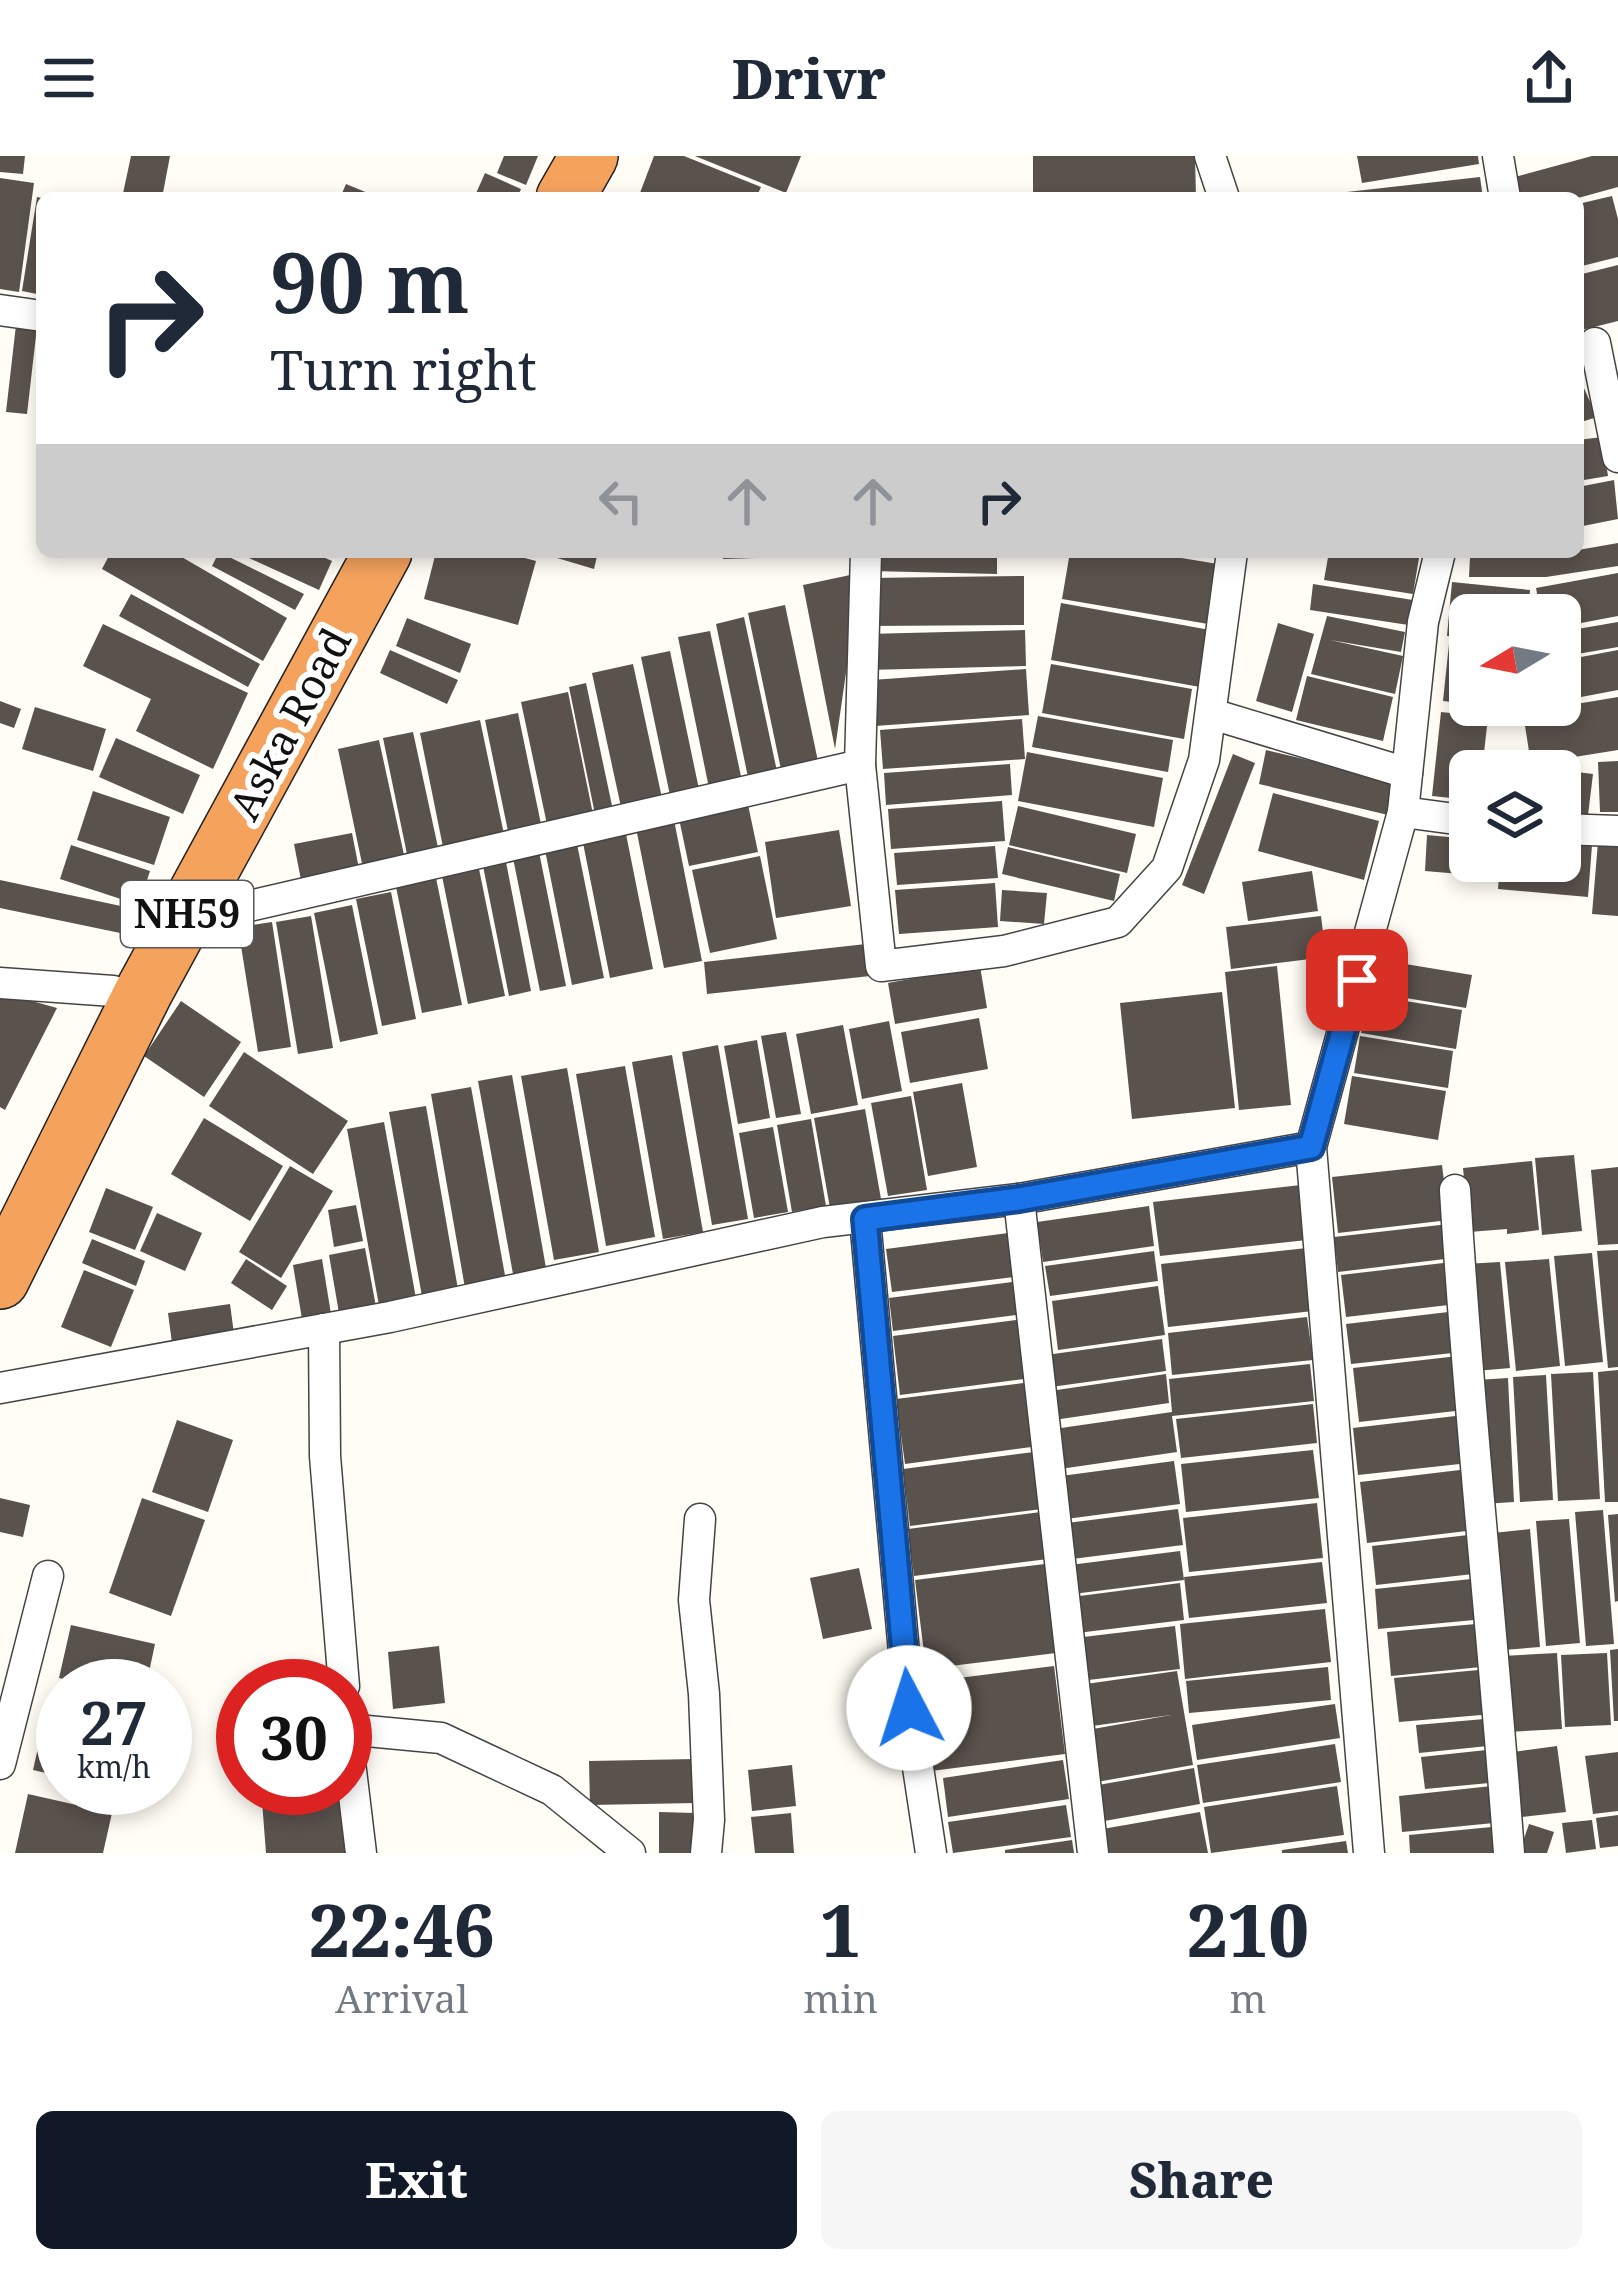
<!DOCTYPE html>
<style>
:root{--surface:#fff;--page:#f6f6f7;--text:#1f2937;--muted:#747a83;--accent:#111827}
body{margin:0;font-family:"Noto Serif",serif;background:var(--page);color:var(--text);height:100vh;display:flex;flex-direction:column;font-size:45px;white-space:nowrap}
*{box-sizing:border-box;margin:0}
p{font-size:39px;color:var(--muted)}
.icon{flex:none;width:66px;height:66px;fill:none;stroke:currentColor;stroke-width:2;stroke-linecap:round;stroke-linejoin:round}
.map{position:relative;height:1697px;overflow:hidden}
.drawer{display:flex;flex-direction:column;background:var(--surface);flex:1}
.drawer>*{flex:none}
.top-card{position:absolute;left:36px;top:36px;width:1548px;height:366px;border-radius:18px;box-shadow:0 6px 18px #0003;background:#fff;color:var(--text);overflow:hidden}
.needle{width:78px;rotate:260deg}
.tools{position:absolute;left:1449px;top:438px;display:grid;gap:24px}
.tools a{display:grid;place-items:center;width:132px;height:132px;border-radius:18px;background:var(--surface);box-shadow:0 6px 18px #0003;font-size:60px}
.speed{position:absolute;left:36px;top:1503px;display:flex;gap:24px;font-size:60px;font-weight:700;text-align:center}
.speed>*{display:grid;place-content:center;width:156px;height:156px;border-radius:50%;background:var(--surface);box-shadow:0 6px 18px #0003;line-height:1}
.speed small{font-size:30px;font-weight:400}
.speed .limit{border:18px solid #d22;background:#fff;color:#111}
.pin{position:absolute;display:grid;place-items:center;width:102px;height:102px;color:#fff;margin:-51px;border-radius:24px;box-shadow:0 6px 18px #0006}
.me{position:absolute;width:132px;margin:-66px;rotate:355deg;stroke-linejoin:round;filter:drop-shadow(0 0 9px #0008)}
.turn{display:flex;align-items:center;gap:42px;height:252px;padding:0 36px;font-size:54px}
.turn .icon{width:156px;height:156px;stroke-width:2.5}
.turn b{display:block;font-size:84px;line-height:102px}
.lanes{display:flex;align-items:center;height:114px;padding:0 36px;background:#0003;justify-content:center;gap:60px;direction:ltr}
.lanes .off{opacity:.35}
.eta{display:flex;justify-content:space-evenly;align-items:center;height:204px;text-align:center}
.eta b{font-size:72px;font-weight:800;line-height:84px}
.primary-button{display:flex;gap:24px;margin-top:auto;padding:24px 36px}
.primary-button a{flex:1;height:138px;border-radius:18px;background:var(--accent);color:#fff;font-size:48px;font-weight:800;line-height:138px;text-align:center}
.primary-button a+a{background:var(--page);color:var(--text)}
header{display:flex;justify-content:space-between;align-items:center;height:156px;padding:0 36px;background:var(--surface);font-size:54px;font-weight:800}
.map>svg:first-child{display:block}
.building{fill:#5a524d}
.lines{fill:none;stroke-linecap:round;stroke-linejoin:round}
.street-casing{stroke:#444;stroke-width:33}
.highway-casing{stroke:#222;stroke-width:60}
.street{stroke:#fff;stroke-width:30}
.highway{stroke:#f5a25d;stroke-width:57}
.route-casing{stroke:#114b97;stroke-width:30}
.route{stroke:#1a73e8;stroke-width:21}
.labels{text-anchor:middle;stroke-width:12;stroke-linejoin:round;paint-order:stroke}
.shield{fill:#fff;stroke:#585858;stroke-width:3}
.shield-label{font-size:39px;font-weight:bold;fill:#111}
.street-label{font-size:42px;fill:#111;stroke:#fff}
</style>
<header><svg class="icon" aria-label="menu" viewBox="0 0 24 24"><path d="M4 6h16M4 12h16M4 18h16"/></svg>Drivr<svg class="icon" aria-label="share" viewBox="0 0 24 24"><path d="M12 15V3M7 8l5-5 5 5M5 13v7h14v-7"/></svg></header>
<div class="map">
<svg width="1618" height="1697" viewBox="0 0 1618 1697">
<rect width="100%" height="100%" fill="#fffdf5"/>
<g class="building">
<path d="M0,0H25L23,18L0,16Z"/>
<path d="M131,0H170L162,42H122Z"/>
<path d="M504,0H538L526,29L497,17Z"/>
<path d="M654,0H684L761,31L756,42H638Z"/>
<path d="M695,0H801L786,37Z"/>
<path d="M1033,0H1195L1196,42H1033Z"/>
<path d="M1357,0H1478L1479,8L1362,27Z"/>
<path d="M1592,0H1618V31L1578,42H1516L1511,22Z"/>
<path d="M485,17L521,33L517,42H474Z"/>
<path d="M1480,21L1483,42H1339L1338,37Z"/>
<path d="M0,22L34,27L19,136L0,133Z"/>
<path d="M346,28L380,42H340Z"/>
<path d="M1612,40L1618,63V101L1578,111V48Z"/>
<path d="M37,41L42,42V139L22,135Z"/>
<path d="M1618,109V165L1578,175V119Z"/>
<path d="M16,169L37,171L27,258L6,256Z"/>
<path d="M1578,219L1597,261L1578,267Z"/>
<path d="M1602,281L1608,320L1578,325V284Z"/>
<path d="M1614,324L1618,363L1578,371V331Z"/>
<path d="M1618,387V410L1546,421H1469L1470,401L1545,399L1578,396V394Z"/>
<path d="M111,396H173L287,462L263,505L102,413Z"/>
<path d="M219,396L304,438L295,454L212,410Z"/>
<path d="M236,396H312L332,405L319,434Z"/>
<path d="M436,396H502L536,405L518,469L424,443Z"/>
<path d="M537,396H598L594,413Z"/>
<path d="M723,396H825V400L723,403Z"/>
<path d="M872,396H997V418L872,415Z"/>
<path d="M1070,396H1145L1224,409L1214,469L1062,443Z"/>
<path d="M1329,396H1381L1419,402L1413,438L1324,424Z"/>
<path d="M1618,417V460L1560,471V459H1541L1536,432Z"/>
<path d="M855,418L851,482L835,593L803,429Z"/>
<path d="M1024,420V469L870,470L869,422Z"/>
<path d="M1452,426L1530,434L1528,459H1470V483L1447,480Z"/>
<path d="M1313,428L1419,445L1415,470L1310,454Z"/>
<path d="M131,438L260,508L248,531L119,460Z"/>
<path d="M1061,447L1210,474L1200,531L1051,504Z"/>
<path d="M785,449L819,610L782,618L748,457Z"/>
<path d="M1327,460L1405,476L1401,496L1330,484L1403,500L1395,538L1311,518Z"/>
<path d="M744,461L778,620L749,626L716,468Z"/>
<path d="M407,462L471,488L460,517L396,490Z"/>
<path d="M1618,466V491L1560,501V476Z"/>
<path d="M1278,467L1314,478L1292,556L1256,545Z"/>
<path d="M103,468L248,537L213,613L136,575L151,543L83,510Z"/>
<path d="M1025,474L1026,510L867,514L866,478Z"/>
<path d="M710,475L742,625L709,632L678,481Z"/>
<path d="M1449,488L1470,490V548L1443,545Z"/>
<path d="M390,494L458,524L447,548L380,517Z"/>
<path d="M1618,494V534L1560,545V505Z"/>
<path d="M670,495L700,638L671,644L641,501Z"/>
<path d="M633,508L662,642L621,651L592,517Z"/>
<path d="M1051,508L1192,533L1184,583L1042,557Z"/>
<path d="M1026,513L1029,559L875,570L872,524Z"/>
<path d="M1307,520L1393,541L1383,585L1296,564Z"/>
<path d="M586,527L614,659L596,663L569,531Z"/>
<path d="M568,536L594,663L548,673L521,546Z"/>
<path d="M1618,541V594L1531,608L1523,557Z"/>
<path d="M0,545L21,553L14,572L0,567Z"/>
<path d="M35,551L106,573L93,615L22,593Z"/>
<path d="M1441,556L1488,561L1482,615H1470V644L1432,640Z"/>
<path d="M518,557L542,673L509,680L485,564Z"/>
<path d="M1038,560L1173,584L1168,616L1032,591Z"/>
<path d="M1022,563L1025,603L883,613L880,574Z"/>
<path d="M480,564L505,683L444,696L420,577Z"/>
<path d="M413,576L439,696L408,703L383,582Z"/>
<path d="M116,582L200,619L183,658L99,621Z"/>
<path d="M379,584L406,708L364,717L338,593Z"/>
<path d="M1266,594L1396,625L1388,659L1259,628Z"/>
<path d="M1027,596L1163,622L1154,671L1018,645Z"/>
<path d="M1233,598L1255,607L1204,738L1182,729Z"/>
<path d="M1618,605V656H1600L1598,606Z"/>
<path d="M1491,607L1538,612V615H1490Z"/>
<path d="M1010,608L1012,639L886,649L884,617Z"/>
<path d="M1560,614L1593,618L1588,659L1560,656Z"/>
<path d="M93,635L170,661L154,709L77,684Z"/>
<path d="M1273,637L1379,665L1364,724L1258,695Z"/>
<path d="M747,644L758,696L689,710L678,658Z"/>
<path d="M1002,645L1005,685L891,693L888,653Z"/>
<path d="M1018,650L1136,678L1127,717L1009,689Z"/>
<path d="M674,664L702,805L664,812L636,672Z"/>
<path d="M625,673L653,813L610,822L582,682Z"/>
<path d="M839,674L851,750L776,762L765,686Z"/>
<path d="M352,677L360,718L302,729L294,688Z"/>
<path d="M1427,679L1470,683V705H1496L1495,721L1425,715Z"/>
<path d="M576,683L604,822L572,829L544,689Z"/>
<path d="M1598,686L1618,687V760L1592,758Z"/>
<path d="M1560,687L1592,689L1588,741L1498,733L1500,705H1560Z"/>
<path d="M71,689L150,715L139,749L60,723Z"/>
<path d="M995,690L998,722L897,729L894,697Z"/>
<path d="M1008,691L1120,718L1114,745L1002,718Z"/>
<path d="M539,696L566,830L540,835L513,702Z"/>
<path d="M760,700L777,783L710,797L692,714Z"/>
<path d="M506,706L531,835L509,840L483,710Z"/>
<path d="M479,713L505,840L468,848L442,720Z"/>
<path d="M1312,715L1318,755L1248,765L1242,726Z"/>
<path d="M436,722L462,849L422,857L396,731Z"/>
<path d="M0,724L130,752L125,778L0,752Z"/>
<path d="M995,727L998,771L899,778L895,734Z"/>
<path d="M1002,734L1047,737L1044,768L1000,765Z"/>
<path d="M391,736L416,863L382,870L356,743Z"/>
<path d="M352,749L378,878L340,886L314,757Z"/>
<path d="M311,760L333,892L298,898L276,766Z"/>
<path d="M1321,760L1326,801L1231,813L1226,771Z"/>
<path d="M272,766L291,891L258,896L238,771Z"/>
<path d="M875,787L879,819L707,838L704,806Z"/>
<path d="M1381,804L1472,819L1466,852L1376,837Z"/>
<path d="M980,810L987,852L895,868L888,827Z"/>
<path d="M1277,810L1291,949L1239,954L1225,816Z"/>
<path d="M0,836L57,852L5,954L0,951Z"/>
<path d="M1222,836L1235,952L1132,963L1120,847Z"/>
<path d="M1367,839L1462,854L1456,893L1361,877Z"/>
<path d="M181,845L241,886L204,941L144,900Z"/>
<path d="M979,862L988,913L910,927L901,876Z"/>
<path d="M889,865L902,935L862,943L849,873Z"/>
<path d="M843,869L858,949L811,958L796,878Z"/>
<path d="M786,876L801,958L776,962L761,880Z"/>
<path d="M1360,880L1453,895L1448,932L1354,917Z"/>
<path d="M757,884L770,962L738,968L724,890Z"/>
<path d="M718,889L748,1063L712,1069L682,896Z"/>
<path d="M244,896L348,965L313,1018L209,950Z"/>
<path d="M672,899L703,1076L663,1083L632,906Z"/>
<path d="M625,910L655,1081L606,1090L576,918Z"/>
<path d="M567,912L599,1096L554,1104L521,920Z"/>
<path d="M512,919L546,1112L513,1118L478,925Z"/>
<path d="M1352,920L1446,935L1438,984L1344,968Z"/>
<path d="M962,927L977,1011L928,1020L913,936Z"/>
<path d="M471,931L506,1125L465,1132L431,938Z"/>
<path d="M911,940L927,1034L888,1040L871,947Z"/>
<path d="M426,950L459,1139L423,1146L389,956Z"/>
<path d="M865,953L881,1043L830,1052L814,962Z"/>
<path d="M204,962L283,1010L250,1065L171,1018Z"/>
<path d="M811,963L826,1050L792,1056L777,969Z"/>
<path d="M384,966L417,1148L380,1155L347,973Z"/>
<path d="M773,971L788,1056L754,1062L739,977Z"/>
<path d="M1574,999L1582,1075L1542,1079L1535,1002Z"/>
<path d="M1532,1005L1539,1074L1507,1078V1073L1469,1076L1463,1012Z"/>
<path d="M1442,1009L1449,1064L1338,1077L1332,1021Z"/>
<path d="M290,1010L333,1035L281,1122L239,1096Z"/>
<path d="M1618,1011V1088L1598,1089L1591,1014Z"/>
<path d="M1301,1029L1307,1084L1160,1100L1153,1046Z"/>
<path d="M106,1032L153,1051L135,1094L89,1076Z"/>
<path d="M356,1049L363,1085L334,1091L328,1054Z"/>
<path d="M1149,1050L1154,1090L1043,1106L1037,1066Z"/>
<path d="M157,1057L202,1077L185,1115L140,1095Z"/>
<path d="M1449,1068L1453,1102L1338,1116L1334,1081Z"/>
<path d="M1016,1076L1022,1120L892,1136L886,1093Z"/>
<path d="M92,1083L145,1105L136,1130L82,1107Z"/>
<path d="M365,1092L377,1156L340,1163L329,1099Z"/>
<path d="M1307,1092L1313,1155L1168,1171L1161,1108Z"/>
<path d="M1618,1094V1211L1608,1212L1597,1095Z"/>
<path d="M1154,1095L1158,1125L1050,1140L1045,1110Z"/>
<path d="M1592,1097L1603,1206L1565,1210L1554,1100Z"/>
<path d="M246,1103L287,1130L272,1154L231,1127Z"/>
<path d="M322,1103L332,1164L303,1169L293,1109Z"/>
<path d="M1549,1103L1560,1210L1516,1215L1505,1106Z"/>
<path d="M1452,1106L1457,1148L1346,1161L1341,1119Z"/>
<path d="M1500,1106L1510,1212L1476,1215L1465,1108Z"/>
<path d="M84,1114L134,1134L111,1191L61,1171Z"/>
<path d="M1020,1125L1024,1158L893,1175L889,1142Z"/>
<path d="M1158,1130L1165,1179L1058,1194L1052,1145Z"/>
<path d="M230,1148L234,1178L172,1187L168,1157Z"/>
<path d="M1457,1155L1462,1196L1351,1208L1346,1168Z"/>
<path d="M1307,1161L1313,1204L1172,1219L1168,1177Z"/>
<path d="M1024,1163L1032,1222L900,1239L893,1180Z"/>
<path d="M1162,1183L1166,1215L1051,1231L1046,1199Z"/>
<path d="M1458,1200L1464,1254L1359,1266L1353,1212Z"/>
<path d="M1310,1208L1314,1245L1172,1260L1177,1296L1060,1313L1054,1273L1172,1256L1169,1223Z"/>
<path d="M1618,1214V1346H1605L1598,1216Z"/>
<path d="M1593,1216L1600,1343L1558,1345L1551,1218Z"/>
<path d="M1166,1218L1169,1247L1054,1264L1050,1235Z"/>
<path d="M1546,1219L1553,1344L1520,1346L1513,1221Z"/>
<path d="M1508,1222L1514,1346L1483,1348L1477,1224Z"/>
<path d="M1031,1226L1039,1290L905,1308L896,1243Z"/>
<path d="M1313,1248L1317,1287L1181,1302L1176,1263Z"/>
<path d="M1464,1259L1469,1307L1358,1319L1353,1272Z"/>
<path d="M177,1264L233,1284L208,1356L152,1336Z"/>
<path d="M1313,1294L1319,1342L1186,1356L1181,1308Z"/>
<path d="M1034,1296L1042,1353L910,1370L903,1313Z"/>
<path d="M1174,1305L1180,1348L1066,1363L1061,1320Z"/>
<path d="M1468,1313L1475,1374L1367,1387L1360,1326Z"/>
<path d="M0,1342L30,1349L23,1381L0,1376Z"/>
<path d="M142,1342L205,1364L171,1460L109,1437Z"/>
<path d="M1317,1347L1323,1402L1189,1416L1183,1362Z"/>
<path d="M1178,1353L1183,1389L1072,1403L1067,1367Z"/>
<path d="M1603,1354L1614,1488L1586,1490L1575,1356Z"/>
<path d="M1041,1356L1048,1403L914,1420L908,1373Z"/>
<path d="M1618,1358V1445L1615,1446L1608,1359Z"/>
<path d="M1569,1363L1580,1487L1546,1490L1536,1365Z"/>
<path d="M1530,1373L1540,1491L1503,1494L1493,1377Z"/>
<path d="M1477,1378L1482,1417L1376,1429L1372,1390Z"/>
<path d="M1180,1395L1184,1424L1073,1438L1070,1409Z"/>
<path d="M1322,1406L1327,1447L1189,1462L1184,1421Z"/>
<path d="M1045,1408L1056,1497L926,1513L915,1424Z"/>
<path d="M859,1412L872,1473L823,1483L810,1422Z"/>
<path d="M1481,1422L1485,1463L1378,1473L1375,1433Z"/>
<path d="M1180,1427L1184,1464L1077,1477L1072,1441Z"/>
<path d="M1325,1453L1331,1506L1185,1523L1180,1468Z"/>
<path d="M1487,1467L1491,1510L1391,1520L1387,1476Z"/>
<path d="M71,1469L155,1488L146,1530H93L59,1522Z"/>
<path d="M1175,1470L1180,1513L1080,1525L1075,1482Z"/>
<path d="M439,1490L445,1547L393,1553L388,1496Z"/>
<path d="M1618,1493V1565H1614L1610,1494Z"/>
<path d="M1557,1497L1562,1573L1507,1576L1502,1500Z"/>
<path d="M1607,1497L1611,1569L1565,1571L1561,1499Z"/>
<path d="M1054,1510L1065,1598L931,1615L919,1527Z"/>
<path d="M1328,1511L1331,1544L1189,1557L1186,1525Z"/>
<path d="M1489,1513L1493,1558L1399,1566L1394,1522Z"/>
<path d="M1177,1515L1193,1609L1091,1627L1082,1575L1171,1559L1085,1571L1079,1529Z"/>
<path d="M50,1538L63,1541V1621L33,1614Z"/>
<path d="M1335,1548L1340,1582L1197,1604L1192,1569Z"/>
<path d="M1496,1562L1498,1589L1419,1597L1416,1569Z"/>
<path d="M1335,1588L1341,1626L1203,1647L1197,1609Z"/>
<path d="M1557,1590L1566,1656L1514,1662L1505,1597Z"/>
<path d="M1496,1593L1500,1626L1425,1633L1421,1601Z"/>
<path d="M1618,1596V1655L1593,1658L1585,1600Z"/>
<path d="M696,1603V1647L590,1649L589,1605Z"/>
<path d="M1063,1604L1069,1643L948,1661L943,1622Z"/>
<path d="M792,1609L796,1650L752,1655L748,1614Z"/>
<path d="M1194,1612L1200,1648L1093,1667L1087,1631Z"/>
<path d="M1501,1629L1504,1666L1402,1676L1399,1640Z"/>
<path d="M1337,1630L1344,1679L1211,1697L1204,1651Z"/>
<path d="M261,1632H342L348,1697H266Z"/>
<path d="M28,1638L112,1657L103,1697H15Z"/>
<path d="M1066,1649L1071,1681L953,1697L948,1666Z"/>
<path d="M659,1656L695,1657L694,1697H659Z"/>
<path d="M1200,1656L1208,1697H1095L1091,1675Z"/>
<path d="M791,1657L794,1697H755L751,1661Z"/>
<path d="M1618,1659V1690L1600,1692L1596,1662Z"/>
<path d="M1592,1664L1596,1693L1566,1697L1562,1667Z"/>
<path d="M1529,1668L1554,1676L1547,1697H1519Z"/>
<path d="M1502,1670L1504,1697H1410L1409,1679Z"/>
<path d="M1072,1684L1074,1697H1005V1694Z"/>
<path d="M1346,1685L1348,1697H1282V1694Z"/>
</g>
<g class="lines">
<g class="street-casing">
<g id="street">
<path d="M1210,0L1224,42"/>
<path d="M1498,0L1505,42"/>
<path d="M0,154L42,160"/>
<path d="M1595,187L1618,301"/>
<path d="M866,396L860,609L881,810L1004,795L1118,766L1167,712L1204,604L1232,396"/>
<path d="M1212,558L1407,617"/>
<path d="M1403,656L1470,665"/>
<path d="M1560,673L1618,675"/>
<path d="M184,765L860,609"/>
<path d="M0,827L113,835"/>
<path d="M1455,1034C1468,1256 1493,1476 1509,1697"/>
<path d="M1019,1043L1093,1697"/>
<path d="M865,1063L909,1552L931,1697"/>
<path d="M324,1173L325,1300L344,1530"/>
<path d="M0,1232L390,1161L823,1066L1019,1043L1311,991"/>
<path d="M700,1363L694,1444L704,1538L709,1664L706,1697"/>
<path d="M345,1550L346,1573L441,1582L552,1634L630,1697"/>
<path d="M346,1573L361,1697"/>
<path d="M0,1608L48,1420"/>
<path d="M1369,1697L1311,991L1403,656L1423,466L1440,396"/>
</g>
</g>
<g class="highway-casing">
<g id="highway">
<path d="M565,42L589,0"/>
<path d="M0,1124L143,837L383,396"/>
</g>
</g>
<use href="#street" class="street"/>
<use href="#highway" class="highway"/>
</g>
<g class="lines">
<g class="route-casing">
<path id="route" d="M909,1552L865,1063L1019,1043L1311,991L1357,824"/>
</g>
<use href="#route" class="route"/>
</g>
<g class="labels">
<rect class="shield" x="121" y="725" width="132" height="66" rx="9"/>
<g class="shield-label">
<text x="187" y="772">NH59</text>
</g>
<g class="street-label">
<text transform="translate(290 568) rotate(-62)" y="15">Aska Road</text>
</g>
</g>
</svg>
<div class="tools">
<a><svg class="needle" viewBox="-14 -14 28 28"><path d="M0-13l5 13h-10z" fill="#e53935"/><path d="M0 13l5-13h-10z" fill="#747a83"/></svg></a>
<a><svg class="icon" aria-label="layers" viewBox="0 0 24 24"><path d="M12 4l9 5-9 5-9-5zM3 14l9 5 9-5"/></svg></a>
</div>
<div class="speed"><div>27<small>km/h</small></div><div class="limit">30</div></div>
<div class="pin" style="left:1357px;top:824px;background:#d93025"><svg class="icon" aria-label="arrive" viewBox="0 0 24 24"><path d="M6 21V4h12l-3 4 3 4H6"/></svg></div>
<svg class="me" style="left:909px;top:1552px" viewBox="-20 -20 40 40"><circle r="19" fill="#fff"/><path d="M0-13L10 11 0 6-10 11z" fill="#1a73e8"/></svg>
<div class="top-card">
<div class="turn"><svg class="icon" aria-label="right" viewBox="0 0 24 24"><path d="M7 20v-9h11M14 6l5 5-5 5"/></svg><div><b>90 m</b>Turn right</div></div>
<div class="lanes"><svg class="icon off" aria-label="left" viewBox="0 0 24 24"><path d="M17 20v-9H6M10 6l-5 5 5 5"/></svg><svg class="icon off" aria-label="ahead" viewBox="0 0 24 24"><path d="M12 20V5M6 11l6-6 6 6"/></svg><svg class="icon off" aria-label="ahead" viewBox="0 0 24 24"><path d="M12 20V5M6 11l6-6 6 6"/></svg><svg class="icon" aria-label="right" viewBox="0 0 24 24"><path d="M7 20v-9h11M14 6l5 5-5 5"/></svg></div>
</div>
</div>
<section class="drawer">
<div class="eta">
<div><b>22:46</b><p>Arrival</p></div>
<div><b>1</b><p>min</p></div>
<div><b>210</b><p>m</p></div>
</div>
<div class="primary-button"><a>Exit</a><a>Share</a></div>
</section>
